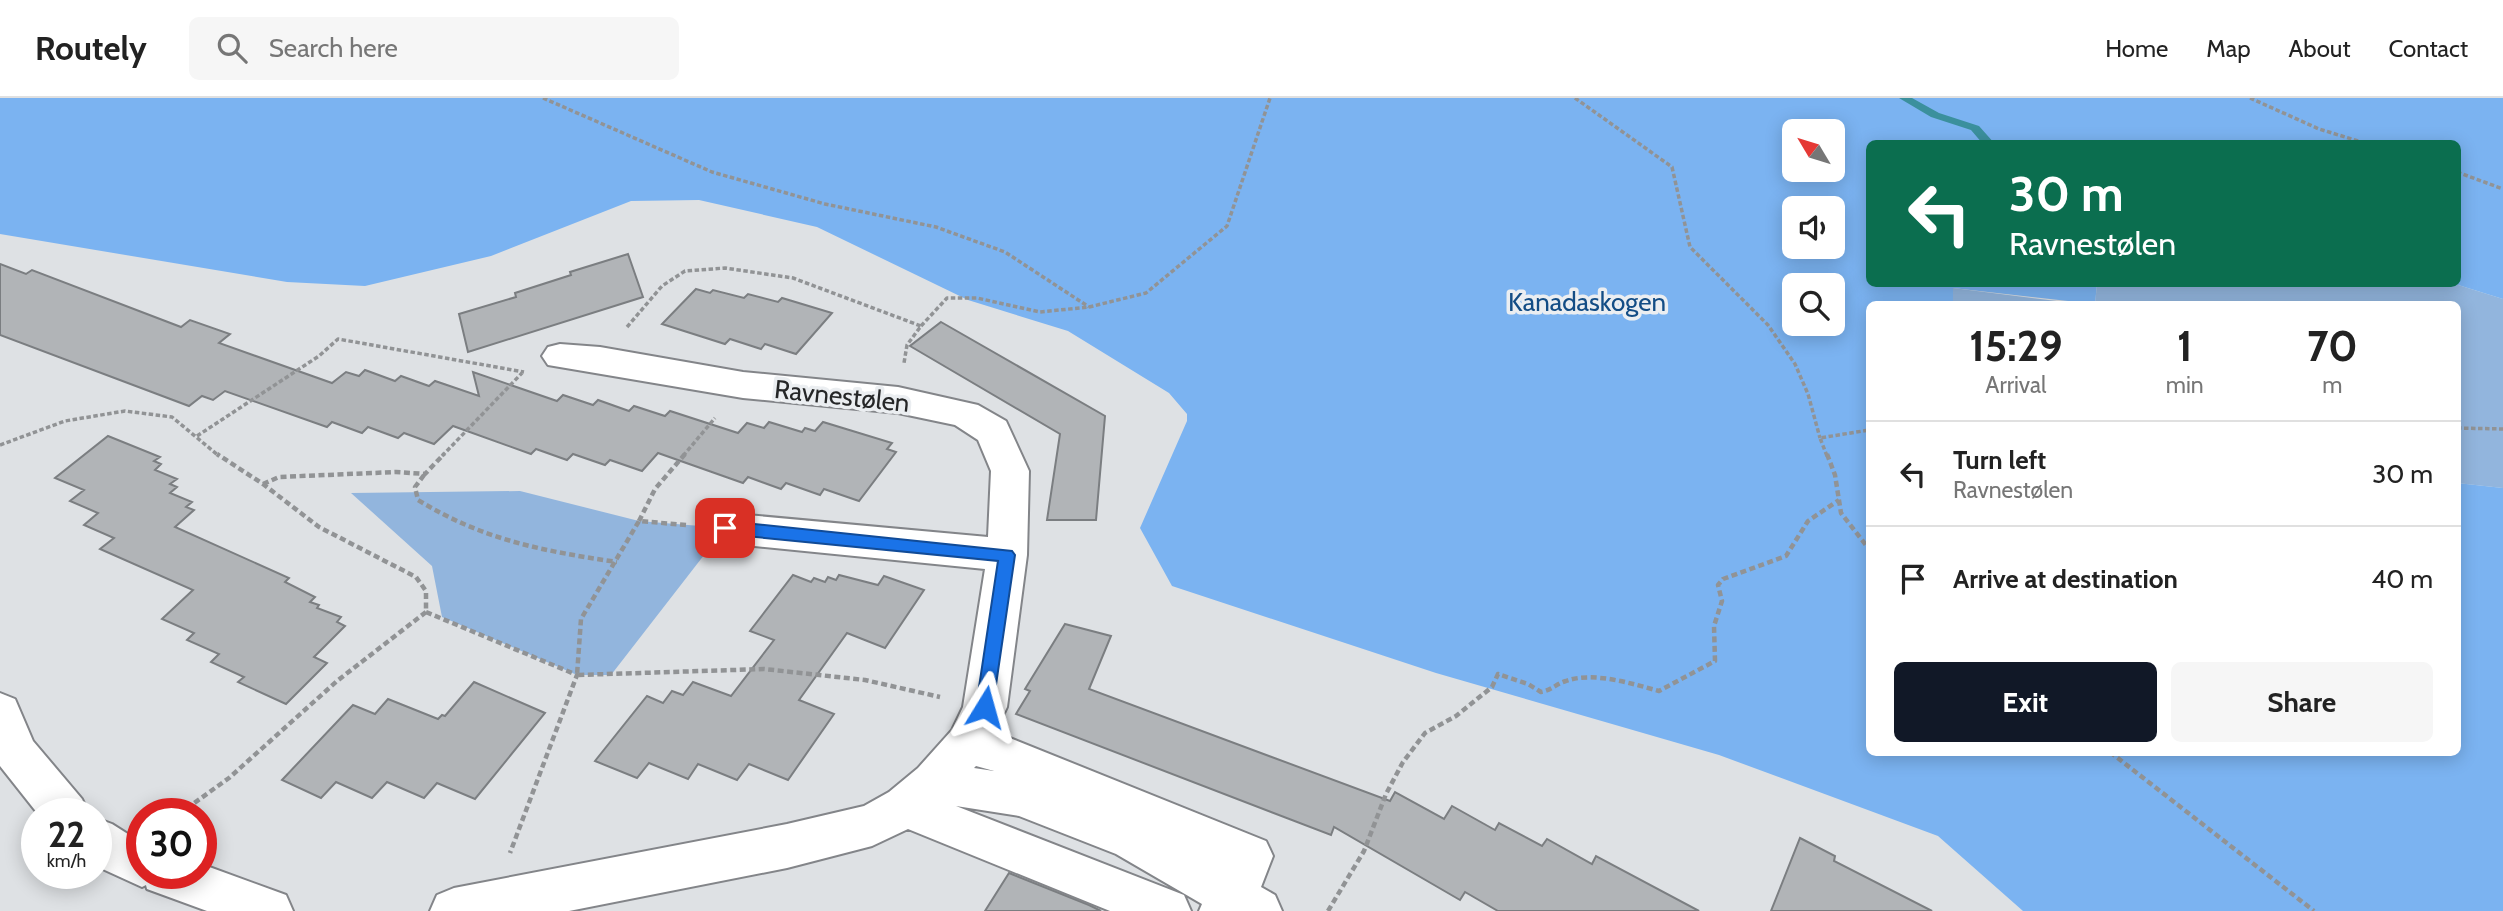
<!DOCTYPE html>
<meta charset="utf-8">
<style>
:root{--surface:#fff;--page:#f6f6f6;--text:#222;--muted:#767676;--line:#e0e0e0;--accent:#111827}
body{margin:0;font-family:Cabin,sans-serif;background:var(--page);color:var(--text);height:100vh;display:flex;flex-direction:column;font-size:26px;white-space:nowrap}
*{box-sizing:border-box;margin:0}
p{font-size:23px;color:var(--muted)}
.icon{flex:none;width:38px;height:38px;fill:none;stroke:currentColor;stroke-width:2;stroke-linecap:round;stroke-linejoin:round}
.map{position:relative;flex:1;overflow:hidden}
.drawer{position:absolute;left:1866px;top:203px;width:595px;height:455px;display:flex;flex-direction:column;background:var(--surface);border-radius:10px;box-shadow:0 4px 18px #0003}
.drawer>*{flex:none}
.hud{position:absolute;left:1866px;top:42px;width:595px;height:147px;border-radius:10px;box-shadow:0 4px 18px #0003;background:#0b6e4f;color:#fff;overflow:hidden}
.needle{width:46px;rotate:308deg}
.buttons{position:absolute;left:1782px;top:21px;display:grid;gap:14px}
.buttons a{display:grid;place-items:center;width:63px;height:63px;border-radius:10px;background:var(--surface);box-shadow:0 4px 18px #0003;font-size:35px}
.speed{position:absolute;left:21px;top:700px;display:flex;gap:14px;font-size:35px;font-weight:700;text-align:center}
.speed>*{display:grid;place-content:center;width:91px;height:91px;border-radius:50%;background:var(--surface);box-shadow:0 4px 18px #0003;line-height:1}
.speed small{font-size:18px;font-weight:400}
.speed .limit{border:10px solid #d22;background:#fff;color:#111}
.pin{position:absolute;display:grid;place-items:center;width:60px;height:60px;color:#fff;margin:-30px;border-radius:14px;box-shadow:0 4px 10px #0006}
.me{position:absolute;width:77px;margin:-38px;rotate:8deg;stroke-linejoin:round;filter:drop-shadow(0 0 5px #0008)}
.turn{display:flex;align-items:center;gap:24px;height:147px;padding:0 28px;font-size:32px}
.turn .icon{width:91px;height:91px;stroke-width:2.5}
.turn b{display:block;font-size:49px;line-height:60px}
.eta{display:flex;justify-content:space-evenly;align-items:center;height:119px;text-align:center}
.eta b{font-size:42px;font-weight:700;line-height:49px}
.button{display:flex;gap:14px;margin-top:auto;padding:14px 28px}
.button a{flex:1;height:80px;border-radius:10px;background:var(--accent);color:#fff;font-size:28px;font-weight:700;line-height:80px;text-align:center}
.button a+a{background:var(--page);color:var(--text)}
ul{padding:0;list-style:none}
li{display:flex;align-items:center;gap:21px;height:105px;padding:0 28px;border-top:2px solid var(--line)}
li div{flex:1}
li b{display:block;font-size:26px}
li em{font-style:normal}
header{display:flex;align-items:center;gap:42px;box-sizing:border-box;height:98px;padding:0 35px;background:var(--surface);border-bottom:2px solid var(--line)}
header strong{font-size:33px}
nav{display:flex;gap:38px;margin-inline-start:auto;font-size:24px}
.search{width:490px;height:63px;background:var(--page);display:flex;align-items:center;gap:18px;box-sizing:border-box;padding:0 24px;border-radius:10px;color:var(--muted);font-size:26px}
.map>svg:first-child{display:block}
.green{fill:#92b5dd}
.forest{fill:#7bb3f1;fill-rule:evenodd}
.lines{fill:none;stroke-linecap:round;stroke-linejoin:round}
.stream{fill:#3b909d;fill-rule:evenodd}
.building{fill:#b1b4b7;stroke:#7b7e81;stroke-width:2}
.street-casing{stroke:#838589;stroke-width:4}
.path-far1{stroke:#919395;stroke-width:3.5;stroke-dasharray:4.5 2.5;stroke-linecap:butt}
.path{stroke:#919395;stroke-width:4.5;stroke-dasharray:6 3.5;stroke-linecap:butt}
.street{fill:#fff;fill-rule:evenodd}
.route{fill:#1a73e8;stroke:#114b97;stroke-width:2}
.labels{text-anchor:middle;stroke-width:7;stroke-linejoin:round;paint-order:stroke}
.park-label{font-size:26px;fill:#134d85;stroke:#ebeef1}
.street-label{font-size:26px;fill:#252627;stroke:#ebeef1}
</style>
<header>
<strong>Routely</strong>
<div class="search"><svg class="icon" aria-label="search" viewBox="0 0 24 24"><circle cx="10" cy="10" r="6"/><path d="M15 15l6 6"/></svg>Search here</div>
<nav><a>Home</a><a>Map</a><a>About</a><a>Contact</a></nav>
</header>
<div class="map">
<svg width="2503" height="813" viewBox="0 0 2503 813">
<rect width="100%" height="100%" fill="#dee1e4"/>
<g class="green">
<path d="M2097,186H2455L2503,201V390L2457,385V206H2095Z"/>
<path d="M1953,190L2081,206H1953Z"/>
<path d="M520,393L639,423L725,430L611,577H577L442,519L432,468L351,395Z"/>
</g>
<path class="forest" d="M0,0H2503V201L2455,186H2457V46H1869V186H2097L2095,206L1953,190V206H1869V654H2457V385L2503,390V813H2023L1938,738L1719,657L1436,575L1172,488L1140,430L1187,323V316L1169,295L1068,233L968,202L817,129L699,102L631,103L491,158L365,188L287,184L0,136ZM1794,33H1832V72H1794ZM1794,110H1832V149H1794ZM1794,187H1832V226H1794Z"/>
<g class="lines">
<path class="stream" d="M1899,0H1912L1939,15L1979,28L1995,46H1983L1971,32L1931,19Z"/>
</g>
<g class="building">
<path d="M628,156L643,199L468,254L459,216L516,199L515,195L571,177L570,174Z"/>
<path d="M0,166L26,176L32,172L181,229L190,222L230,236L219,245L332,285L346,274L359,278L365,272L395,283L401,278L429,288L435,283L479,298L473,274L557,303L563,297L593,307L598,302L629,313L634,308L665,318L670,313L738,335L747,325L764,330L769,324L802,334L805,330L815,333L823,324L892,345L887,351L896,354L859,403L824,391L820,397L786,385L781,391L748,379L743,385L658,355L642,373L610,362L605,367L573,356L567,362L536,351L531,356L453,328L434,346L404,335L398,340L368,329L362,335L332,324L327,329L225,293L213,302L202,298L189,308L0,237Z"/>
<path d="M696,191L710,195L713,192L744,200L748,196L778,204L782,200L832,215L796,256L765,246L761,251L730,241L725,246L662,226Z"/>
<path d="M941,224L1105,318L1096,422H1047L1060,336L910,248Z"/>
<path d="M108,338L160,359L154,363L161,366L155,372L177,381L170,386L177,389L170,395L192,404L186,409L194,412L175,429L289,480L285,484L315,499L310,504L319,507L317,510L341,519L337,524L345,528L314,559L327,565L286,606L238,584L244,579L211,564L219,556L187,542L194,535L162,521L193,492L100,451L114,440L84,427L98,415L70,403L84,392L55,380Z"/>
<path d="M793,477L811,484L814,480L825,484L828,479L836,482L839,477L878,487L884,478L924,492L885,550L847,535L799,602L834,616L788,682L749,666L737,682L698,666L688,681L649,665L637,680L595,663L647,598L663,605L672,593L683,597L693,584L731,598L774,542L750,533Z"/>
<path d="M1065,526L1111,538L1089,591L1390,703L1395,694L1444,721L1452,708L1495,732L1499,725L1542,748L1547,741L1592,766L1596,758L1699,813H1498L1465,794L1460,802L1334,729L1331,737L1016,616L1030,593L1025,591Z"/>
<path d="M474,584L545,615L475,701L437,685L424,700L387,684L372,700L336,684L321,700L282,682L353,607L375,616L388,601L438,621L442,617L445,618Z"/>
<path d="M1800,740L1835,758L1834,763L1932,813H1771Z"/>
<path d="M1009,775L1089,807L1101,813H985Z"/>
</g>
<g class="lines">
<g class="street-casing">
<g id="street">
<path d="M560,246L600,249L743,274L898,289L978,307L1006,323L1029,373L1027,457L1007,609L995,634L1266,743L1273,758L1261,789L1275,797L1282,813H1199L1202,806L1116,756L1019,718L956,708L1184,797L1191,813H1110L908,731L872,748L787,770L569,813H430L437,797L454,790L787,726L864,708L889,694L918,670L952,632L963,609L985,471L725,445L711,441L705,430L711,419L725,415L988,439L991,373L978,342L955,327L898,315L743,300L548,267L542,258L548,249ZM976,668L994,673L974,670Z"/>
<path d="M0,595L15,601L33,643L82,701L89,716H38L0,668Z"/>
<path d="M96,720L112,726L142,745V775H201V766L286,797L293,813H207L147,791L146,787L142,789L96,768Z"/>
</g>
</g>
<g class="path-far1">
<path d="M543,0L712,74L825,106L936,129L1005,154L1089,209"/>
<path d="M1575,0L1672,69L1690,149L1768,227L1795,266L1808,296L1820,340"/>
<path d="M2250,0L2319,31L2368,46"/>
<path d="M2457,74L2503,91"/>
<path d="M921,228L947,200H977L1040,214L1089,209L1146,195L1227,128L1270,0"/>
<path d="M627,229L662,188L685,173L725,170L793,180L921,228L907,247L904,265"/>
<path d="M2457,330L2503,331"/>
<path d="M197,338L319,258L338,241L524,274"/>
<path d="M0,347L65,323L125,313L172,319L219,358"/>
<path d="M442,358L522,275"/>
<path d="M683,358L715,320"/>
<path d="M1827,358L1820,340L1869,332"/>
</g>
<g class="path">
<path d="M1827,356L1835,377L1841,415L1869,451"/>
<path d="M424,377L415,389L418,402C483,442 543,453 617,464"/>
<path d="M263,386L279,379L396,374L425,376L444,356"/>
<path d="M639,423L655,391L685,356"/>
<path d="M686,427L639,423L581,521L577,577L764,571L865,582L940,599"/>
<path d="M426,514L577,577L510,755"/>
<path d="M2110,654L2314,813"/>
<path d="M179,716L229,680L337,583L426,514V493L416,479L319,429L263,386L217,356"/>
<path d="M1328,813L1364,753L1386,696L1403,664L1425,635L1456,618L1492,589L1498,576L1528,586L1541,594C1552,592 1556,586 1566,583C1593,573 1633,586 1659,593L1715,563L1714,528L1722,503L1718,487L1723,481L1786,458L1808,423L1839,402"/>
</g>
<use href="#street" class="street"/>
</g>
<path class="route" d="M725,423L1012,453L1015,457L992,614L985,617L979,614L976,609L998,463L725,436L717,430Z"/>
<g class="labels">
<g class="park-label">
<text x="1587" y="213">Kanadaskogen</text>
</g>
<g class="street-label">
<text transform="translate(842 298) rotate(6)" y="9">Ravnestølen</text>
</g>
</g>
</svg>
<div class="buttons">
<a><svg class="needle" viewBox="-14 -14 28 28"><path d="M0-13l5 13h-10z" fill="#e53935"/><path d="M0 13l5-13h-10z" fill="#767676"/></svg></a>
<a><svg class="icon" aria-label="sound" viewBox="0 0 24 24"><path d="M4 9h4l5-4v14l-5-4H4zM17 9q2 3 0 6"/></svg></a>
<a><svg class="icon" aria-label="search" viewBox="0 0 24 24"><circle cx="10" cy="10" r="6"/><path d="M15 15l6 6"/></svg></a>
</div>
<div class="speed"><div>22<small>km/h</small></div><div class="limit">30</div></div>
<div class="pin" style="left:725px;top:430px;background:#d93025"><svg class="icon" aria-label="arrive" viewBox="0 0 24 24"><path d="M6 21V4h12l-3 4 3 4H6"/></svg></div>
<svg class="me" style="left:985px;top:609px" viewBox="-20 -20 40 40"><path d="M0-17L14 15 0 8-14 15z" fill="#1a73e8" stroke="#fff" stroke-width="4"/></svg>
<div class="hud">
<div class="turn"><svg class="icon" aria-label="left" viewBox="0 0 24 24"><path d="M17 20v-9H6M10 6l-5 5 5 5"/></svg><div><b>30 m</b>Ravnestølen</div></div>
</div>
<section class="drawer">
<div class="eta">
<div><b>15:29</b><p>Arrival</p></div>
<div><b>1</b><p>min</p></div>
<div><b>70</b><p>m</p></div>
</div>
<ul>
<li><svg class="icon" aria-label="left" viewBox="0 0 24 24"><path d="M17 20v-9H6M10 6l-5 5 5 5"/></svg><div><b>Turn left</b><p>Ravnestølen</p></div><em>30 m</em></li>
<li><svg class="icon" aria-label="arrive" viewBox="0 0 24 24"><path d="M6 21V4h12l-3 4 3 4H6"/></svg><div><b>Arrive at destination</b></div><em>40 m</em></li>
</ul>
<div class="button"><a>Exit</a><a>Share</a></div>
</section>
</div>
